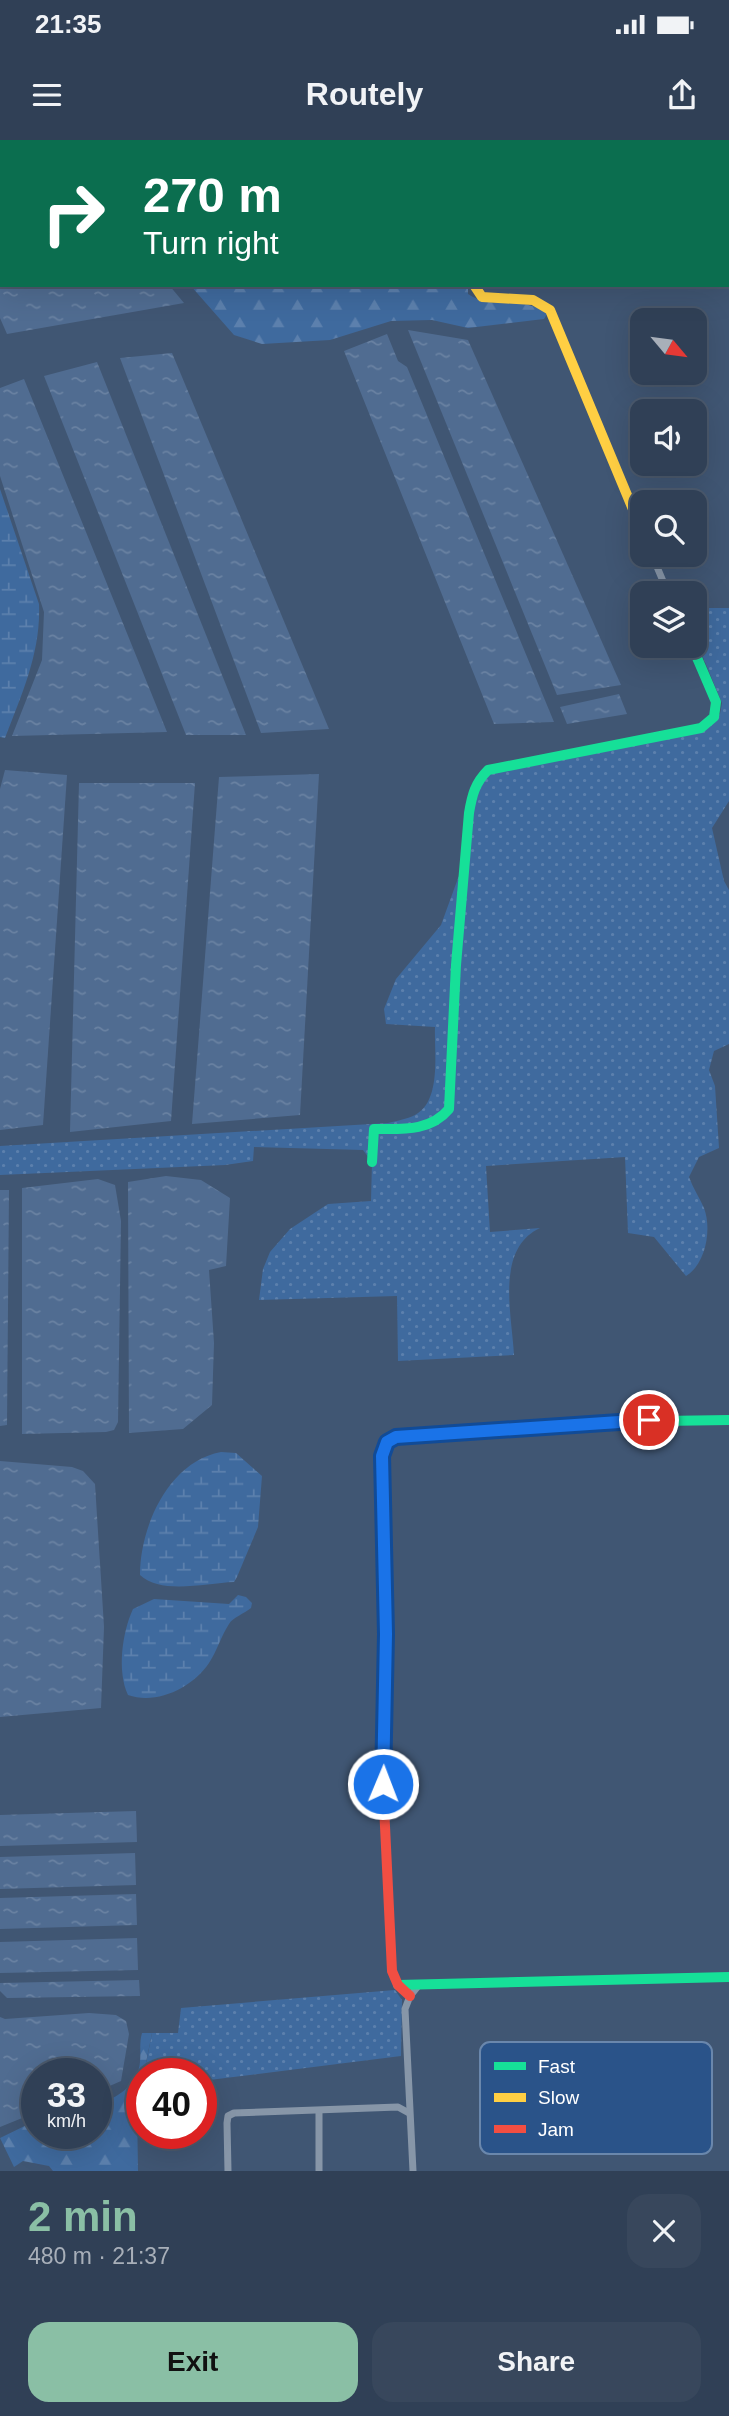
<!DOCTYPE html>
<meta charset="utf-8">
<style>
:root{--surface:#304056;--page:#38475c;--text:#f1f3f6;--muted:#a8afb9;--line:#4b596c;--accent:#8abfa5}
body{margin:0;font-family:Arial,sans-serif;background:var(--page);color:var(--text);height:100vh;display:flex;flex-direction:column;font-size:26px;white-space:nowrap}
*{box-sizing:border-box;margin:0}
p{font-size:23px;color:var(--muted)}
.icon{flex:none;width:38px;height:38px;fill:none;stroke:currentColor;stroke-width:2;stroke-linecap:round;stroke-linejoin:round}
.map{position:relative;height:2031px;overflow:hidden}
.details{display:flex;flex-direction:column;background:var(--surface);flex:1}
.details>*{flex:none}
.top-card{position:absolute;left:0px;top:0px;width:730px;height:147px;box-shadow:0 7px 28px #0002,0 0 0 2px var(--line);background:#0b6e4f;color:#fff;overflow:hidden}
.needle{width:46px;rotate:119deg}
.fabs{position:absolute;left:630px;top:168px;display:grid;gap:14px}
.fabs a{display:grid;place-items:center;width:77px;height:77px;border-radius:14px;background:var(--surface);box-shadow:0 7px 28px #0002,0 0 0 2px var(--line);font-size:35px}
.speed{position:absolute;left:21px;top:1918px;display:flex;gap:14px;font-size:35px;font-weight:700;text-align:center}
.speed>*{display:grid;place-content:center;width:91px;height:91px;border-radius:50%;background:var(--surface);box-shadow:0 7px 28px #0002,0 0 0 2px var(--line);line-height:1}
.speed small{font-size:18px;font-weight:400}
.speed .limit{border:10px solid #d22;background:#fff;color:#111}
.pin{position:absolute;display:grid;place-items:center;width:60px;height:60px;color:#fff;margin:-30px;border:4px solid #fff;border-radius:50%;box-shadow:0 2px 7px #0007}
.me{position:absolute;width:77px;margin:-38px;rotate:1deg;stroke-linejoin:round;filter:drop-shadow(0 0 5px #0008)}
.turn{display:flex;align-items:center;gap:24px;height:147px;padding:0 28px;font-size:32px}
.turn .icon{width:91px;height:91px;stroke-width:2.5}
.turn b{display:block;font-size:49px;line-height:60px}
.round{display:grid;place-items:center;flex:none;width:74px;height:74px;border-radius:21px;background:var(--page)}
.headline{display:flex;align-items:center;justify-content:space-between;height:119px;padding:0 28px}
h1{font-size:42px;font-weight:700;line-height:52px;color:var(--accent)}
.cta{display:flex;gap:14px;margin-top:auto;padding:14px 28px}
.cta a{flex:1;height:80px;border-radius:21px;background:var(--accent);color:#111;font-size:28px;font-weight:700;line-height:80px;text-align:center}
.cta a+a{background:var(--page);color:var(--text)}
.status{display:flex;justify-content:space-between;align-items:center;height:49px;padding:0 35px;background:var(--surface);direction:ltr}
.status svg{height:19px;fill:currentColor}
header{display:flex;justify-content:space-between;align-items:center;height:91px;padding:0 28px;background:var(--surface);font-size:32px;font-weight:700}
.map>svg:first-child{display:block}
.grass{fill:url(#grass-dots)}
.forest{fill:url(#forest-firs)}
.wetland{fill:url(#wetland-marsh)}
.water{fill:url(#water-ripples)}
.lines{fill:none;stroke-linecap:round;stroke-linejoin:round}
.street{stroke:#8796a8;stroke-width:7}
.fast{stroke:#16e098;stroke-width:10}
.slow{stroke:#ffcf43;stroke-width:10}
.jam{stroke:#f24e42;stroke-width:10}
.route-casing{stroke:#114b97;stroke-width:18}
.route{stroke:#1a73e8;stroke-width:12}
.key{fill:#2a5389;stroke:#6a87ac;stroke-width:2}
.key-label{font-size:19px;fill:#fff}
</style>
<div class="status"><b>21:35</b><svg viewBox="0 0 49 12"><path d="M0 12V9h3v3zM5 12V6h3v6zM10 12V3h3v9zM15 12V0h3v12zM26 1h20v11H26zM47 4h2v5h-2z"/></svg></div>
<header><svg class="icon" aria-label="menu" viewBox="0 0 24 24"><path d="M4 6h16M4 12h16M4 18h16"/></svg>Routely<svg class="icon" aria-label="share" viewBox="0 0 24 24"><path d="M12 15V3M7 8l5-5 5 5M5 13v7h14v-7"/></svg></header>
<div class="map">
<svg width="729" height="2031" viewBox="0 0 729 2031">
<defs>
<pattern id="grass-dots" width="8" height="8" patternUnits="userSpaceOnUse" patternTransform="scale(1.75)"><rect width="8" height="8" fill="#3f6a9e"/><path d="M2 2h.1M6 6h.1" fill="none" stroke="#5c80ad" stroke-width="1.8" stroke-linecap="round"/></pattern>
<pattern id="forest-firs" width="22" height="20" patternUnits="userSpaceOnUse" patternTransform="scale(1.75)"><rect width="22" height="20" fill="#3f6a9e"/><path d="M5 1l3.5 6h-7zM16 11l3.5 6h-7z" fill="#5c80ad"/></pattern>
<pattern id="wetland-marsh" width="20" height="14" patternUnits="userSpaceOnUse" patternTransform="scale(1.75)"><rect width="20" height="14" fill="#3f6a9e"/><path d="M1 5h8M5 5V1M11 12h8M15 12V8" fill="none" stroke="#5c80ad"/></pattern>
<pattern id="water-ripples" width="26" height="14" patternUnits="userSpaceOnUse" patternTransform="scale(1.75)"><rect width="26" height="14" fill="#506c91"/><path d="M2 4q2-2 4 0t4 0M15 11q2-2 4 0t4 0" fill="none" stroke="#6a82a2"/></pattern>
</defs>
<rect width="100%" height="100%" fill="#405673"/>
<g class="grass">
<path d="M695,468H729V661L712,688L724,741L729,750V904L714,911L709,930L715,946L719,1008L699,1017L689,1037C693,1048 699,1057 704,1068C712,1089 706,1124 686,1136L654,1097L628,1093L625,1017L486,1026L490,1092L540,1088C495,1109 512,1175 514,1215L398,1221L397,1156L259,1160L263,1129L270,1112L290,1089L328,1064L371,1061L372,1022L363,1010L254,1007L253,1021L225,1025L0,1035V1006L388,983C396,981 407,979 415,975C442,961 434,912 435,887L386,884L384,869L396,839L441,785L465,719L472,653L488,630L681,594L720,574L722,563L695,498Z"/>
<path d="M395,1850L402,1860L401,1916L201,1941V1934H144L152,1893H178L181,1868Z"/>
</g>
<g class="forest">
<path d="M74,0H588L589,2H76Z"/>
<path d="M190,145H468V154C494,172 524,154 547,174L544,179L468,188L432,180L391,181L330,200L262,204L234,195Z"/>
<path d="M142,1893H152L137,1967L138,2031H53L49,2026L23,2021L14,2027L0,1998L37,1980V1993H96V1964C117,1959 138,1945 140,1922C141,1912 139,1903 142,1893Z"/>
</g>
<g class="wetland">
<path d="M0,349L39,464C41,512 22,554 5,598L0,597Z"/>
<path d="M221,1312L236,1313L262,1336L258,1387L237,1437L234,1442C206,1443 161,1455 140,1435C140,1387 168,1322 221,1312Z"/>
<path d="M238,1455L246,1457L252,1463L251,1468C244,1474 233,1477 229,1484C221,1496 217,1511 209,1523C192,1548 157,1565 128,1555C117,1531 122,1493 133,1469L154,1459L229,1464Z"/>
</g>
<g class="water">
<path d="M0,0L57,2H2V145H169L184,163L7,194L0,178Z"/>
<path d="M408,190L468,200L621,545L557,555Z"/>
<path d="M387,194L398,221L407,227L554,582L494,584L344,211Z"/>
<path d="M172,213L329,589L261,593L120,218Z"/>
<path d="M97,222L246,595H186L44,236Z"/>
<path d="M24,239L167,592L12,596L42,520L44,472L0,336V248Z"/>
<path d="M619,554L627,574L567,584L560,567Z"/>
<path d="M5,630L67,635L43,985L0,990V649Z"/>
<path d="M319,634L300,975L192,984L219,637Z"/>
<path d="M79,643H195L171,981L70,992Z"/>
<path d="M166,1036L201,1040L230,1058L226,1126L209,1130L214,1203L212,1265L183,1289L129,1293L128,1042Z"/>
<path d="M98,1039L115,1045L121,1081L118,1282L114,1290L106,1292L22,1294V1048Z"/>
<path d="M0,1050H9L7,1285L0,1286Z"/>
<path d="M0,1321L72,1327L83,1331L95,1344L104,1487L101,1568L0,1577Z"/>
<path d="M136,1671L137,1702L0,1706V1675Z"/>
<path d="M135,1713L136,1745L0,1749V1717Z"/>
<path d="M136,1754L137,1785L0,1789V1758Z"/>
<path d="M137,1798L138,1830L0,1833V1802Z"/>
<path d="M139,1840L140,1856L7,1858L0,1851V1843Z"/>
<path d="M89,1873L116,1875L126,1881L129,1894L121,1941L96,1952V1934H37V1972L0,1987V1877L5,1879Z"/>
</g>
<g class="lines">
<g class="street">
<path d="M689,2L691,0"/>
<path d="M652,415L668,453"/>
<path d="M319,1972V2031"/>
<path d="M228,2031L227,1983L228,1976L234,1973L398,1967L409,1973"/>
<path d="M413,2031L405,1869L410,1856L418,1846"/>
</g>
<g class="fast">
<path d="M372,1022L374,989C401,989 430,992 449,969L456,825L469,673C472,655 475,643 488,630L701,588L714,577L716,562L692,506"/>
<path d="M455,1294L593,1282L729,1280"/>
<path d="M398,1845L729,1837"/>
</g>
<g class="slow">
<path d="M474,145L482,157L533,160L550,170L642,391"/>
<path d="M385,1526L382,1316L387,1302L396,1297L455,1294"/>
</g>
<path class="jam" d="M385,1526L383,1645L392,1831L398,1845L410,1856"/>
</g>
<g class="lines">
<g class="route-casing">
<path id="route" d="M383,1644L386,1494L382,1316L387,1302L396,1297L649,1280"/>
</g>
<use href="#route" class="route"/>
</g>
<rect x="480" y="1902" width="232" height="112" rx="10" class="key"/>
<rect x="494" y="1922" width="32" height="8" fill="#16e098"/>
<rect x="494" y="1953" width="32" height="9" fill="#ffcf43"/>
<rect x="494" y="1985" width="32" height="8" fill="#f24e42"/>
<g class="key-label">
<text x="538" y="1933">Fast</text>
<text x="538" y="1964">Slow</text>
<text x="538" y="1996">Jam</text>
</g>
</svg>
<div class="fabs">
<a><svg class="needle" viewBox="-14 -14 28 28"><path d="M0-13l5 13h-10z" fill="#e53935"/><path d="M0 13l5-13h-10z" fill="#a8afb9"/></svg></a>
<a><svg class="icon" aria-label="sound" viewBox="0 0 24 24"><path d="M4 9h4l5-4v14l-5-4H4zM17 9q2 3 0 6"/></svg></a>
<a><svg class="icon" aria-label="search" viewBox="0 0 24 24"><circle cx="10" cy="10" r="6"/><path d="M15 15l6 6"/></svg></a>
<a><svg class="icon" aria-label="layers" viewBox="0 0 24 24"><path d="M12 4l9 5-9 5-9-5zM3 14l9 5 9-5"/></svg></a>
</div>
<div class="speed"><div>33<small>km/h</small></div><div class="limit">40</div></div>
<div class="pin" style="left:649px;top:1280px;background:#d93025"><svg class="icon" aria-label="arrive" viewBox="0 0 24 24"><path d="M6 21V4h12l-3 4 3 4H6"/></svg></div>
<svg class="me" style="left:383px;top:1644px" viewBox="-20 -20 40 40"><circle r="17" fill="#1a73e8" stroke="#fff" stroke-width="3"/><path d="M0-11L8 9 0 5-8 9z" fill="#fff"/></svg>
<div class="top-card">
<div class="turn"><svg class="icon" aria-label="right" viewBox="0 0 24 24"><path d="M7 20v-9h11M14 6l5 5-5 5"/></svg><div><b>270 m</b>Turn right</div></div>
</div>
</div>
<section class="details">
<div class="headline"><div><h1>2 min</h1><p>480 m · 21:37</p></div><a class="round"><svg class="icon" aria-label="close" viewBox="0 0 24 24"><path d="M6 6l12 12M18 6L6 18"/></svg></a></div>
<div class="cta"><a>Exit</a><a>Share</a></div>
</section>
